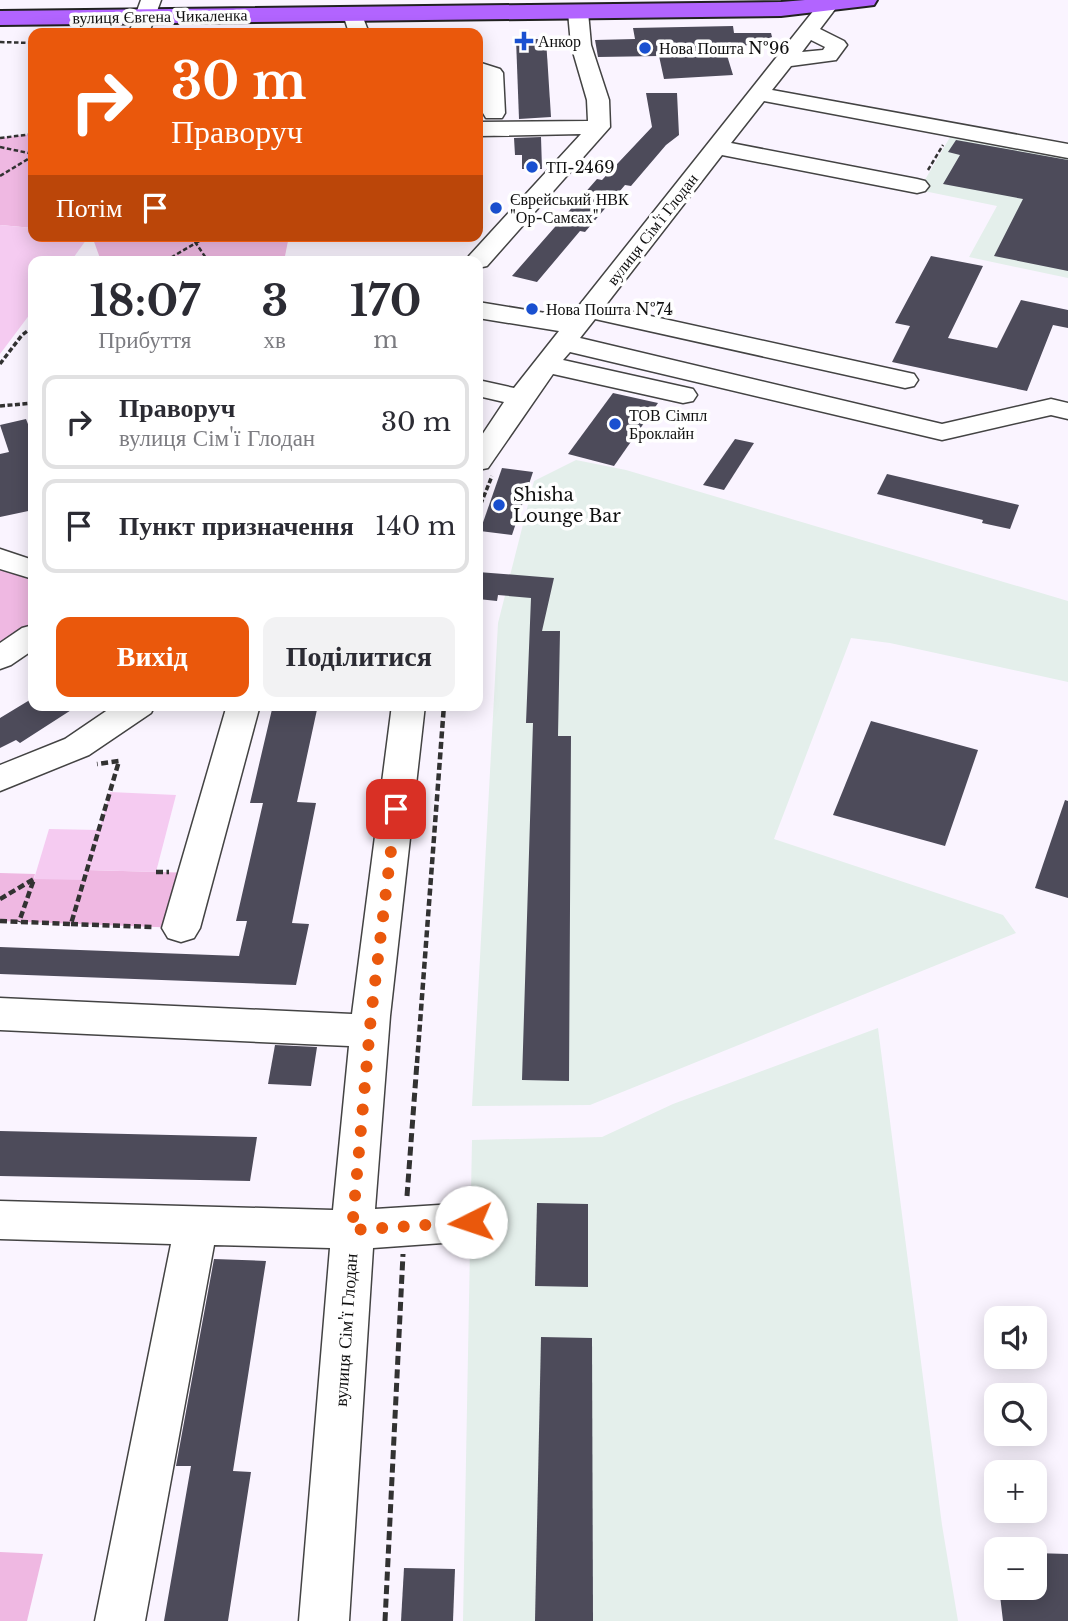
<!DOCTYPE html>
<html lang="uk">
<meta charset="utf-8">
<style>
:root{--surface:#fff;--page:#f2f2f3;--text:#2b2b33;--muted:#7c7c81;--line:#e1e1e2;--accent:#ea580c}
body{margin:0;font-family:"Libre Baskerville",serif;background:var(--page);color:var(--text);height:100vh;display:flex;flex-direction:column;font-size:26px;white-space:nowrap}
*{box-sizing:border-box;margin:0}
p{font-size:23px;color:var(--muted)}
.icon{flex:none;width:38px;height:38px;fill:none;stroke:currentColor;stroke-width:2;stroke-linecap:round;stroke-linejoin:round}
.map{position:relative;flex:1;overflow:hidden}
.drawer{position:absolute;left:28px;top:256px;width:455px;height:455px;display:flex;flex-direction:column;background:var(--surface);border-radius:14px;box-shadow:0 4px 18px #0003}
.drawer>*{flex:none}
.banner{position:absolute;left:28px;top:28px;width:455px;height:214px;border-radius:14px;box-shadow:0 4px 18px #0003;background:#ea580c;color:#fff;overflow:hidden}
.fabs{position:absolute;left:984px;top:1306px;display:grid;gap:14px}
.fabs a{display:grid;place-items:center;width:63px;height:63px;border-radius:14px;background:var(--surface);box-shadow:0 4px 18px #0003;font-size:35px}
.pin{position:absolute;display:grid;place-items:center;width:60px;height:60px;color:#fff;margin:-30px;border-radius:14px;box-shadow:0 4px 10px #0006}
.me{position:absolute;width:77px;margin:-38px;rotate:266deg;stroke-linejoin:round;filter:drop-shadow(0 0 5px #0008)}
.turn{display:flex;align-items:center;gap:24px;height:147px;padding:0 28px;font-size:32px}
.turn .icon{width:91px;height:91px;stroke-width:2.5}
.turn b{display:block;font-size:49px;line-height:60px}
.then{display:flex;align-items:center;height:66px;padding:0 28px;background:#0003;gap:14px;font-size:26px}
.eta{display:flex;justify-content:space-evenly;align-items:center;height:119px;text-align:center}
.eta b{font-size:42px;font-weight:700;line-height:49px}
.action{display:flex;gap:14px;margin-top:auto;padding:14px 28px}
.action a{flex:1;height:80px;border-radius:14px;background:var(--accent);color:#fff;font-size:28px;font-weight:700;line-height:80px;text-align:center}
.action a+a{background:var(--page);color:var(--text)}
ul{padding:0;list-style:none}
li{display:flex;align-items:center;gap:21px;height:94px;margin:0 14px 10px;padding:0 14px;border:4px solid var(--line);border-radius:14px}
li div{flex:1}
li b{display:block;font-size:26px}
li em{font-style:normal}
.map>svg:first-child{display:block}
.industrial{fill:#e4efeb}
.green{fill:#efb8e2}
.pitch{fill:#f5cbf1}
.building{fill:#4d4b5a}
.lines{fill:none;stroke-linecap:round;stroke-linejoin:round}
.minor-casing{stroke:#434343;stroke-width:3}
.major-casing{stroke:#212121;stroke-width:4}
.path-far3{stroke:#323232;stroke-width:2.5;stroke-dasharray:4.5 2.5;stroke-linecap:butt}
.path-far2{stroke:#323232;stroke-width:3.5;stroke-dasharray:5 2.5;stroke-linecap:butt}
.path-far1{stroke:#323232;stroke-width:4.5;stroke-dasharray:7 3.5;stroke-linecap:butt}
.path{stroke:#323232;stroke-width:5;stroke-dasharray:9 4.5;stroke-linecap:butt}
.minor{fill:#fff;fill-rule:evenodd}
.major{fill:#b264ff;fill-rule:evenodd}
.route{stroke:#ea580c;stroke-width:12;stroke-dasharray:0 21.6}
.poi-dot{fill:#1950d0;stroke:#fff;stroke-width:2.5}
.labels{text-anchor:middle;stroke-width:7;stroke-linejoin:round;paint-order:stroke}
.far-street-label{font-size:16px;fill:#101010;stroke:#fff}
.far-poi-label{font-size:16px;fill:#101010;stroke:#fff;text-anchor:start}
.poi-label{font-size:18px;fill:#101010;stroke:#fff;text-anchor:start}
.street-label{font-size:18px;fill:#101010;stroke:#fff}
</style>
<div class="map">
<svg width="1068" height="1621" viewBox="0 0 1068 1621">
<rect width="100%" height="100%" fill="#faf4ff"/>
<g class="industrial">
<path d="M953,132L1068,154V278L969,257L997,206L919,190Z"/>
<path d="M576,460L626,470L1068,601V682L890,643L851,638L774,839L1003,915L1016,933L590,1105L472,1106L498,623L534,481Z"/>
<path d="M878,1028L942,1525L958,1621H463L472,1140L602,1137L673,1104Z"/>
</g>
<g class="green">
<path d="M33,134V228L0,225V138Z"/>
<path d="M92,236H289L284,261H101Z"/>
<path d="M0,564L33,578V627L0,646Z"/>
<path d="M87,870L196,873L181,928L0,921V873L35,874L34,878Z"/>
<path d="M0,1552L43,1554L27,1621H0Z"/>
</g>
<g class="pitch">
<path d="M0,225L33,228V236H89L71,261H33V310L0,354Z"/>
<path d="M110,792L176,795L156,872L87,870L84,880L34,879L49,829L99,830Z"/>
</g>
<g class="building">
<path d="M733,26L734,33H771L772,37L726,52L733,75L664,79L659,56L598,57L595,40L635,39L633,28Z"/>
<path d="M516,39H546L551,117L519,119Z"/>
<path d="M646,93H677L679,135L666,145L631,186L625,185L585,232L580,231L537,282L512,276L597,179L602,180L652,127Z"/>
<path d="M541,137L542,169H522V155H515L514,138Z"/>
<path d="M956,140L1068,160V271L994,256L1023,199L943,184L960,155L948,152Z"/>
<path d="M931,256L983,266L948,338L997,348L1021,300L1068,310V328L1053,325L1027,391L892,362L910,326L895,323Z"/>
<path d="M613,393L658,403L614,466L568,454Z"/>
<path d="M26,419L33,437V510L0,517V454L9,452L0,425Z"/>
<path d="M735,439L754,443L724,490L703,485Z"/>
<path d="M502,468L533,472L512,535L480,531Z"/>
<path d="M887,474L1019,505L1010,529L982,523L983,520L877,494Z"/>
<path d="M478,572L554,578L542,631H560L558,736H571L569,1081L522,1080L533,723H526L531,598L498,595L497,601L478,599Z"/>
<path d="M33,698V705H79L20,743L16,740L0,748V718Z"/>
<path d="M273,705H318L297,802L316,803L292,923L309,924L296,985L0,974V947L239,956L247,921H236L263,803H250Z"/>
<path d="M871,721L978,750L945,846L833,815Z"/>
<path d="M1065,800L1068,801V898L1035,888Z"/>
<path d="M275,1045L317,1047L311,1086L268,1084Z"/>
<path d="M0,1131L257,1137L250,1181L0,1176Z"/>
<path d="M537,1203L588,1204V1287L535,1286Z"/>
<path d="M214,1259L266,1261L233,1471L251,1472L228,1621H164L191,1466H176Z"/>
<path d="M541,1337L592,1338L593,1621H535Z"/>
<path d="M1034,1553L1068,1554V1621H1003L999,1587H1034Z"/>
<path d="M404,1568L455,1569L453,1621H401Z"/>
</g>
<g class="lines">
<g class="minor-casing">
<g id="minor">
<path d="M141,0H161L149,33H129Z"/>
<path d="M822,0H842L820,29L844,41L847,45L836,60L791,66L772,90L1068,144V158L764,101L731,143L917,179L925,181L929,186L925,191L917,193L722,155L605,306L914,374L918,380L914,386L905,388L595,319L580,338L942,424L1051,399L1068,403V419L1051,415L942,440L570,352L563,360L693,389L697,395L693,401L683,403L553,374L488,468L478,470V441L504,402L478,396V380L514,388L559,331L478,318V302L570,317ZM811,40L825,47L823,50L802,52Z"/>
<path d="M578,6L585,8L588,12L591,45L609,100L610,127L487,266L478,268V261H466L469,256L581,134L478,136V122L588,121L587,100L571,45L568,12L571,8Z"/>
<path d="M353,8L360,10L369,33H349L343,14L346,10Z"/>
<path d="M478,62L500,69L503,73L505,113L502,118H486L483,113V76L478,75Z"/>
<path d="M0,549L33,560V579L0,569Z"/>
<path d="M33,625V650L11,665L0,669V643L22,628Z"/>
<path d="M115,705H155L151,713L89,755L0,791V765L65,739Z"/>
<path d="M227,705H260L200,928L194,938L181,942L168,938L162,928Z"/>
<path d="M392,705H425L390,1016L375,1209L471,1203L486,1209L492,1222L486,1235L471,1241L373,1248L349,1621H299L330,1248L214,1245L145,1621H95L171,1244L0,1239V1201L333,1210L349,1046L0,1030V998L352,1014Z"/>
</g>
</g>
<g class="major-casing">
<path id="major" d="M805,0H877L874,5L866,6L781,16L0,25V11L781,2Z"/>
</g>
<g class="path-far3">
<path d="M0,42L33,43"/>
<path d="M0,138L33,134"/>
<path d="M0,147L33,154"/>
<path d="M928,170L943,145"/>
<path d="M0,176L33,156"/>
<path d="M191,236L208,261"/>
<path d="M165,261L208,236"/>
</g>
<g class="path-far2">
<path d="M0,364L22,335L33,327"/>
<path d="M0,406L33,403"/>
<path d="M478,511L492,476"/>
</g>
<g class="path-far1">
<path d="M156,872H169"/>
<path d="M0,899L34,879L19,922"/>
<path d="M0,921L71,924L119,761L97,764"/>
<path d="M71,924L152,927"/>
<path d="M417,1063L444,705"/>
</g>
<g class="path">
<path d="M407,1196L417,1062"/>
<path d="M385,1621L403,1254"/>
</g>
<use href="#minor" class="minor"/>
<use href="#major" class="major"/>
</g>
<g class="lines">
<path class="route" d="M396,809L371,1016L352,1230L471,1222"/>
</g>
<g class="poi-dot">
<path d="M520.5 30.5h7v7h7v7h-7v7h-7v-7h-7v-7h7z"/>
<circle cx="645" cy="48" r="7"/>
<circle cx="532" cy="167" r="7"/>
<circle cx="496" cy="208" r="7"/>
<circle cx="532" cy="309" r="7"/>
<circle cx="615" cy="424" r="7"/>
<circle cx="499" cy="505" r="7"/>
</g>
<g class="labels">
<g class="far-street-label">
<text transform="translate(160 16) rotate(-1)" y="6">вулиця Євгена Чикаленка</text>
<text transform="translate(652 229) rotate(-52)" y="6">вулиця Сім'ї Глодан</text>
</g>
<g class="far-poi-label">
<text x="538" y="47">Анкор</text>
<text x="659" y="54">Нова Пошта №96</text>
<text x="546" y="173">ТП-2469</text>
<text x="510" y="205">Єврейський НВК<tspan x="510" dy="18">"Ор-Самєах"</tspan></text>
<text x="546" y="315">Нова Пошта №74</text>
<text x="629" y="421">ТОВ Сімпл<tspan x="629" dy="18">Броклайн</tspan></text>
</g>
<g class="poi-label">
<text x="513" y="501">Shisha<tspan x="513" dy="21">Lounge Bar</tspan></text>
</g>
<g class="street-label">
<text transform="translate(346 1330) rotate(-86)" y="6">вулиця Сім'ї Глодан</text>
</g>
</g>
</svg>
<div class="fabs">
<a><svg class="icon" aria-label="sound" viewBox="0 0 24 24"><path d="M4 9h4l5-4v14l-5-4H4zM17 9q2 3 0 6"/></svg></a>
<a><svg class="icon" aria-label="search" viewBox="0 0 24 24"><circle cx="10" cy="10" r="6"/><path d="M15 15l6 6"/></svg></a>
<a>+</a>
<a>−</a>
</div>
<div class="pin" style="left:396px;top:809px;background:#d93025"><svg class="icon" aria-label="arrive" viewBox="0 0 24 24"><path d="M6 21V4h12l-3 4 3 4H6"/></svg></div>
<svg class="me" style="left:471px;top:1222px" viewBox="-20 -20 40 40"><circle r="19" fill="#fff"/><path d="M0-13L10 11 0 6-10 11z" fill="#ea580c"/></svg>
<div class="banner">
<div class="turn"><svg class="icon" aria-label="right" viewBox="0 0 24 24"><path d="M7 20v-9h11M14 6l5 5-5 5"/></svg><div><b>30 m</b>Праворуч</div></div>
<div class="then">Потім<svg class="icon" aria-label="arrive" viewBox="0 0 24 24"><path d="M6 21V4h12l-3 4 3 4H6"/></svg></div>
</div>
<section class="drawer">
<div class="eta">
<div><b>18:07</b><p>Прибуття</p></div>
<div><b>3</b><p>хв</p></div>
<div><b>170</b><p>m</p></div>
</div>
<ul>
<li><svg class="icon" aria-label="right" viewBox="0 0 24 24"><path d="M7 20v-9h11M14 6l5 5-5 5"/></svg><div><b>Праворуч</b><p>вулиця Сім'ї Глодан</p></div><em>30 m</em></li>
<li><svg class="icon" aria-label="arrive" viewBox="0 0 24 24"><path d="M6 21V4h12l-3 4 3 4H6"/></svg><div><b>Пункт призначення</b></div><em>140 m</em></li>
</ul>
<div class="action"><a>Вихід</a><a>Поділитися</a></div>
</section>
</div>
